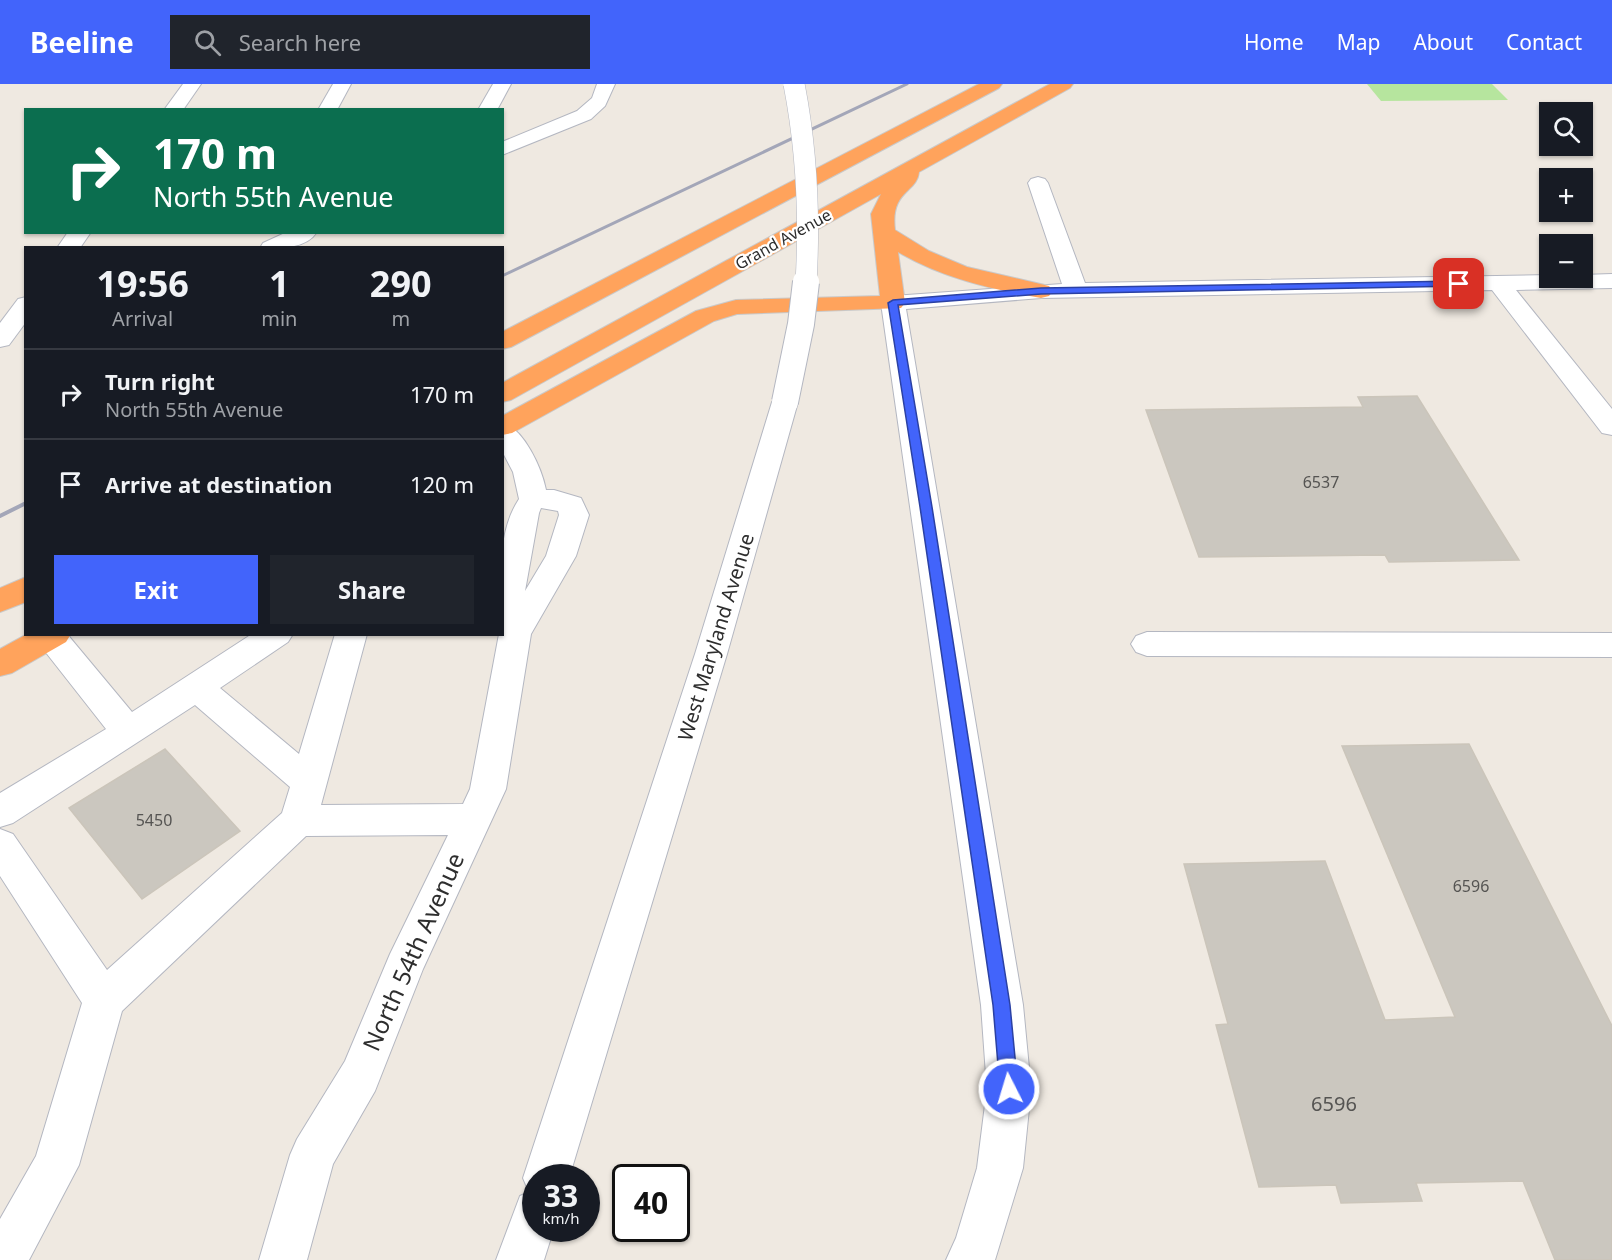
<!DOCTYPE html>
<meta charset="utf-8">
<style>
:root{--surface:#171b24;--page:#20242c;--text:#f1f3f6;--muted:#9ea1a6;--line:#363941;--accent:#4264fb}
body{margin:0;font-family:"Noto Sans",sans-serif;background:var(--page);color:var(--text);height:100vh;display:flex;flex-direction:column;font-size:22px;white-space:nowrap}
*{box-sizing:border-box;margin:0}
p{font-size:20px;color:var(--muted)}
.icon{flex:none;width:33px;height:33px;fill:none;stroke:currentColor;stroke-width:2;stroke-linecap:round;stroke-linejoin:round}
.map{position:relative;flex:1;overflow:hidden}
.side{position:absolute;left:24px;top:162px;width:480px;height:390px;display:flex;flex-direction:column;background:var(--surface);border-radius:0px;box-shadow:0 2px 4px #0004}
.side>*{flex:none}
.banner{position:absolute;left:24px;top:24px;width:480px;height:126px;border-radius:0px;box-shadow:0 2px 4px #0004;background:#0b6e4f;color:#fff;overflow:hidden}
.controls{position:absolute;left:1539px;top:18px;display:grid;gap:12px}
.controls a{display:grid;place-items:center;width:54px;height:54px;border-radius:0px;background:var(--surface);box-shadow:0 2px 4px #0004;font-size:30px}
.speed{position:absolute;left:522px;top:1080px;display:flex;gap:12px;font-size:30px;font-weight:700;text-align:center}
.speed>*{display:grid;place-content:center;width:78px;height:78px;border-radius:50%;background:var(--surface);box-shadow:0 2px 4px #0004;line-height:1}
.speed small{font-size:15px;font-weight:400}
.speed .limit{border:3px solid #111;border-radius:9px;background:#fff;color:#111}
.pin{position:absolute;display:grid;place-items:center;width:51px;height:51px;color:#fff;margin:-26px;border-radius:12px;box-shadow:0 3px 9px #0006}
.me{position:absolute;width:66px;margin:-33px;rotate:355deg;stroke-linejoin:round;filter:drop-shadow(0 0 4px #0008)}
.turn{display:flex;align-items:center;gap:21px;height:126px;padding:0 30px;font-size:27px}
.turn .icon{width:78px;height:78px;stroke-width:2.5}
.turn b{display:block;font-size:42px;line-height:51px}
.eta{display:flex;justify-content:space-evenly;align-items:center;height:102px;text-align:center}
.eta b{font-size:36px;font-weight:700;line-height:42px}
.cta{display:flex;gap:12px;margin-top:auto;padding:12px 30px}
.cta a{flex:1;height:69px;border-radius:0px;background:var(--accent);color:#fff;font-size:24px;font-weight:700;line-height:69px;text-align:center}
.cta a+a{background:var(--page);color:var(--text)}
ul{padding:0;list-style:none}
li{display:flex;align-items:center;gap:18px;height:90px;padding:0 30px;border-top:2px solid var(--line)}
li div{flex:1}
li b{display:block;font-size:22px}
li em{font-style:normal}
header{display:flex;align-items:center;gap:36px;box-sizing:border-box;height:84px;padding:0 30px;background:var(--accent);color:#fff}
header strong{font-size:28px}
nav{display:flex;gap:33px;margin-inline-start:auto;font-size:21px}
.search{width:420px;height:54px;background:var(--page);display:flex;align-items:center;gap:15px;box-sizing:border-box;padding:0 21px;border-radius:0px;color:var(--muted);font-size:22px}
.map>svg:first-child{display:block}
.green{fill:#b6e59e}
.building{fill:#cbc7bf;stroke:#cbc5ba;stroke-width:1.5}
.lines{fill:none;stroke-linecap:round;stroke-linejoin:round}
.minor-casing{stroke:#b4b7c1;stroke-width:2}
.highway-casing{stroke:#c9c9c9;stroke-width:2}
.minor{fill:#fff;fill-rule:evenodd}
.highway{fill:#ffa35c;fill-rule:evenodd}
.rail-far1{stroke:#a3a6b8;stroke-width:3}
.rail{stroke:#a3a6b8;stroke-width:4}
.minor-bridge-far1-casing{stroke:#b4b7c1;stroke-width:22;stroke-linecap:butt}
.minor-bridge-casing{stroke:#b4b7c1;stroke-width:28;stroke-linecap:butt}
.minor-bridge-far1{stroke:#fff;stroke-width:21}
.minor-bridge{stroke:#fff;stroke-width:26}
.route{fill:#4264fb;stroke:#2b41a3;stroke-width:1.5}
.labels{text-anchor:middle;stroke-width:4.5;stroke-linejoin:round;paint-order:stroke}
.far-street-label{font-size:16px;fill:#2e2e2e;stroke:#fff}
.number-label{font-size:16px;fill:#555452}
.street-label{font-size:20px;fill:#2e2e2e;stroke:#fff}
.near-number-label{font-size:20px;fill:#555452}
.near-street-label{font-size:24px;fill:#2e2e2e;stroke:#fff}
</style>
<header>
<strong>Beeline</strong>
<div class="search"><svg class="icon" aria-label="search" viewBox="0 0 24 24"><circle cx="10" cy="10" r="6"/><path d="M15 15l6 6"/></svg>Search here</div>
<nav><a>Home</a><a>Map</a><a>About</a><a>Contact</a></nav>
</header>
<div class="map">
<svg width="1612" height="1176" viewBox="0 0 1612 1176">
<rect width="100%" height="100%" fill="#efe9e1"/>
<path class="green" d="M1367,0H1492L1508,16L1381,17Z"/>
<g class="building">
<path d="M1417,312L1519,476L1389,478L1385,471L1199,473L1146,326L1363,323L1358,313Z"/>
<path d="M1469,660L1612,942V1176H1555L1523,1097L1416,1099L1422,1117L1341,1119L1336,1101L1259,1103L1216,941L1228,940L1184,780L1325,777L1385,936L1455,933L1342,662Z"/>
<path d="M165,665L240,747L142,815L69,724Z"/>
</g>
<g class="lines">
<g class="minor-casing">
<g id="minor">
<path d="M183,0H201L183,26H164Z"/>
<path d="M333,0H351L337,26H318Z"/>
<path d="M493,0H511L497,26H478Z"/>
<path d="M597,0H615L605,22L591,35L502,71V58L577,27L592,14Z"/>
<path d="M1038,93L1045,95L1048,99L1085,199L1550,191V194H1582V191L1612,190V204L1516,206L1612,325V351L1602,349L1492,206L1041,214L906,225L1023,921L1031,1005L1023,1084L995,1176H946L956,1154L977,1084L987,1005L981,921L881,219L885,214L893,212L1062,200L1028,99L1031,95Z"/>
<path d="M68,148H91L80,164H57Z"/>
<path d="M287,148H317C305,166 278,164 260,164L263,159Z"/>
<path d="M26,213V238L9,261L0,263V239L18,215Z"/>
<path d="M785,310L794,312L798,318L727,570L569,1094H536V1144H554L544,1176H496L520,1112L529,1108L523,1094L695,570L772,318L776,312Z"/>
<path d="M502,339C524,344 542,385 546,406H554L581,414L589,431L576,472L531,550L506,705L423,885L375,1007L333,1080L307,1176H259L290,1071L297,1055L345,977L390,870L448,751L306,752L122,927L79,1081L29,1176H0V1135L36,1072L82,919L0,792V745L13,750L107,886L282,729L290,703L195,621L13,739L0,743V709L106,645L40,561L35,553L36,550H67L132,628L252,550H293L288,558L220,604L299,670L335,550H367L321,721L463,720L470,705L499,550H502C502,507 494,453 519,415L513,388L502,367ZM541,424L558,427L559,431L546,472L525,507L539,429Z"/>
<path d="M1147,548L1612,549V573L1147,572L1136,568L1131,560L1136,552Z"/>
</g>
</g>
<g class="highway-casing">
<g id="highway">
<path d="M979,0H1002L999,4L511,263L502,265V248Z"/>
<path d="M1050,0H1073L1070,4L919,88C917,109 890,106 895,146L929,167L967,183L1049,202L1053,207L1049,212L1041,214C991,205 942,194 898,168L905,219L901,224L737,230L714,237L512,349L502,351V332L696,227L736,216L880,212L871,130L881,110L511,316L502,318V299Z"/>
<path d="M26,493V518L0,528V504Z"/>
<path d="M27,550H71L66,558L12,589L0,592V565Z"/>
</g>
</g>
<use href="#minor" class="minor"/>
<use href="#highway" class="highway"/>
<path class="rail-far1" d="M502,192L907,0"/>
<path class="rail" d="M0,432L26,419"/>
<g class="minor-bridge-far1-casing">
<path id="minor-bridge-far1" d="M794,0C807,67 810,131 806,199"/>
</g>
<g class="minor-bridge-casing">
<path id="minor-bridge" d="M785,318L801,240L806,198"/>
</g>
<use href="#minor-bridge-far1" class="minor-bridge-far1"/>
<use href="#minor-bridge" class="minor-bridge"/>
</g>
<path class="route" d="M1459,197L1464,200L1462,202L1041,210L898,221L932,423L1010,921L1018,1005L1015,1011L1009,1014L1003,1011L1000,1005L993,921L920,423L888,219L893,216L1041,204Z"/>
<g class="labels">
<g class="far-street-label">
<text transform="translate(783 155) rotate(-29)" y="6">Grand Avenue</text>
</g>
<g class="number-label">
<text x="1321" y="404">6537</text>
<text x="154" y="742">5450</text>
<text x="1471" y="808">6596</text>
</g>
<g class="street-label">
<text transform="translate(716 553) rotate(-73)" y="7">West Maryland Avenue</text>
</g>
<g class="near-number-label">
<text x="1334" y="1027">6596</text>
</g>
<g class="near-street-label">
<text transform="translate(414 868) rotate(-66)" y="8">North 54th Avenue</text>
</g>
</g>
</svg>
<div class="controls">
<a><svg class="icon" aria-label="search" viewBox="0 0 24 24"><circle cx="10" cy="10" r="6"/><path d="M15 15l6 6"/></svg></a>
<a>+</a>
<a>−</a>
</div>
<div class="speed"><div>33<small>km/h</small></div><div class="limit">40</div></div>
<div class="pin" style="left:1459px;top:200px;background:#d93025"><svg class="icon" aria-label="arrive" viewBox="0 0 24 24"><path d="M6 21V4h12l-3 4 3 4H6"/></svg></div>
<svg class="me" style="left:1009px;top:1005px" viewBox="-20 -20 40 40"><circle r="17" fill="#4264fb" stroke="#fff" stroke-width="3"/><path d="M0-11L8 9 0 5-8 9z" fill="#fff"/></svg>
<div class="banner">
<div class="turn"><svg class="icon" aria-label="right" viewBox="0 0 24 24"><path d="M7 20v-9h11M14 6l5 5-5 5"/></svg><div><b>170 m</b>North 55th Avenue</div></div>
</div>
<section class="side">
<div class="eta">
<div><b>19:56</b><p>Arrival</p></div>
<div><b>1</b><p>min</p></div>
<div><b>290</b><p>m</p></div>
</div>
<ul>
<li><svg class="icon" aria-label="right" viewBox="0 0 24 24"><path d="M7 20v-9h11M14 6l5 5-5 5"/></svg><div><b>Turn right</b><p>North 55th Avenue</p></div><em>170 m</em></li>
<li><svg class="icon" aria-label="arrive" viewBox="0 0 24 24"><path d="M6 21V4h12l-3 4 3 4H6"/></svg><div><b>Arrive at destination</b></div><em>120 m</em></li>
</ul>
<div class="cta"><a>Exit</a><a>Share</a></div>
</section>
</div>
